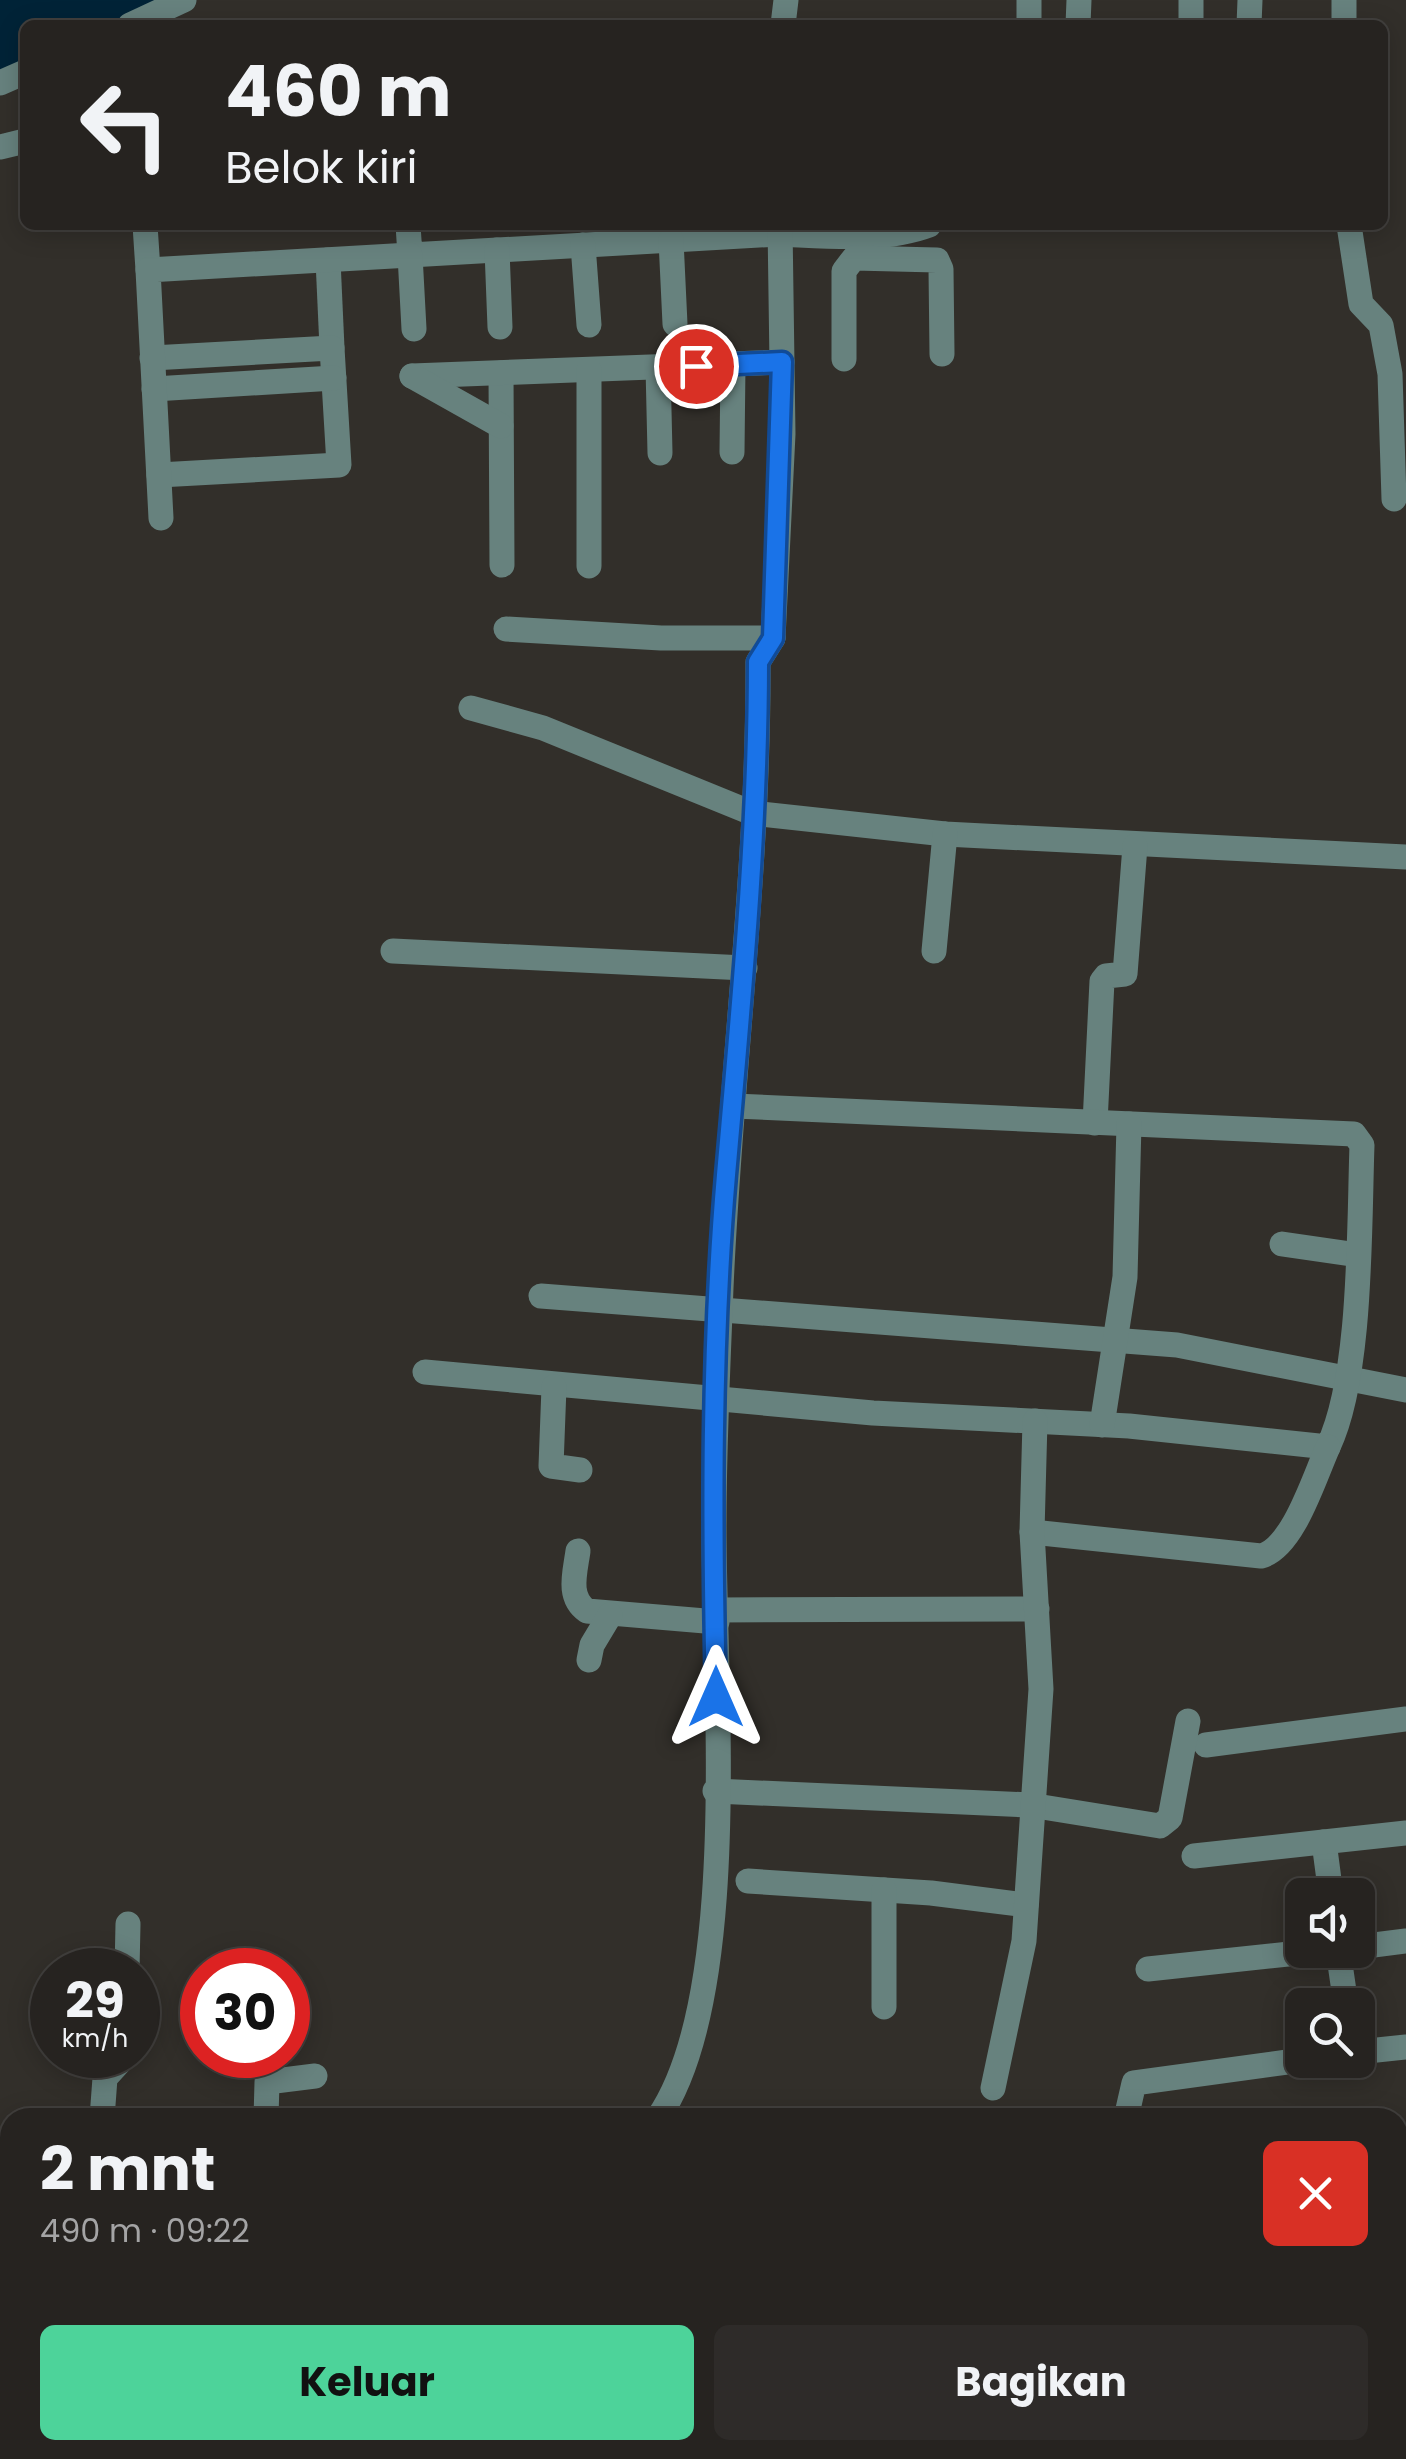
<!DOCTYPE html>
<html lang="id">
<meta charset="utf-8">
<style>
:root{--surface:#262320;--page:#2e2b29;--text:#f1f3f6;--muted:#a4a4a5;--line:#42403e;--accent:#4dd39a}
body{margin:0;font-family:Poppins,sans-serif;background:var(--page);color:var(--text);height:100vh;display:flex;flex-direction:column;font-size:38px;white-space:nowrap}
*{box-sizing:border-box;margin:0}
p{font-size:32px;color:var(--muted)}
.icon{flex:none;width:55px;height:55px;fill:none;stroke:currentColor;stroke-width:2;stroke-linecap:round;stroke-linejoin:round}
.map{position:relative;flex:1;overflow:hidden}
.side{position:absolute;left:0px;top:2108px;width:1408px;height:352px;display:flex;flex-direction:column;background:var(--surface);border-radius:30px 30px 0 0;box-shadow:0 5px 25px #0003,0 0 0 2px var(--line)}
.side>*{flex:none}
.banner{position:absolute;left:20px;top:20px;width:1368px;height:210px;border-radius:15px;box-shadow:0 5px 25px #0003,0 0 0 2px var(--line);background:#262320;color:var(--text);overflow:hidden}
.fabs{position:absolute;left:1285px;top:1878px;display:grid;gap:20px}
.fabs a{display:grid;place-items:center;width:90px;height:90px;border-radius:15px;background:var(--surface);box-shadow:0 5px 25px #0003,0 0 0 2px var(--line);font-size:50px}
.speed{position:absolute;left:30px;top:1948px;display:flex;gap:20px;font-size:50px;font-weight:700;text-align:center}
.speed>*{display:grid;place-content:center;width:130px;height:130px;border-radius:50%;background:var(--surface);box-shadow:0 5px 25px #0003,0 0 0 2px var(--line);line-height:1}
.speed small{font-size:25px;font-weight:400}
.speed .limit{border:15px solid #d22;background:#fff;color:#111}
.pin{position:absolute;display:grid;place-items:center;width:85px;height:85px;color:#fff;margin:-42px;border:5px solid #fff;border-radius:50%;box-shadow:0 2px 10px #0007}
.me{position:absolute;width:110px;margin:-55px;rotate:0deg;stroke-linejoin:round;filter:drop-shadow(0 0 8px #0008)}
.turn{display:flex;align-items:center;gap:35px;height:210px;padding:0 40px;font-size:45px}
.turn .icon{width:130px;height:130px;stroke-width:2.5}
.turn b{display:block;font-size:70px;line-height:85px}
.round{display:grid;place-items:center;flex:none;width:105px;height:105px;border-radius:15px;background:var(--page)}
.overview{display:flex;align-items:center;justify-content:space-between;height:170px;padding:0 40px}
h1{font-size:60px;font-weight:700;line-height:75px}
.cta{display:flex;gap:20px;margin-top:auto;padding:20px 40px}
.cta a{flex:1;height:115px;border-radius:15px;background:var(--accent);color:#111;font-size:40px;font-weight:700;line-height:115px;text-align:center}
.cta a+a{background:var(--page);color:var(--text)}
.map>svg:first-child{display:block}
.water{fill:#002337}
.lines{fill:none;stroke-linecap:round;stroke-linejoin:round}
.minor{stroke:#67827e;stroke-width:25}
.route-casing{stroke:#114b97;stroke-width:25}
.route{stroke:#1a73e8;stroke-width:18}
</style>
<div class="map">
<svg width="1406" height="2459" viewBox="0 0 1406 2459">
<rect width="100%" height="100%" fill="#322f2a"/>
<path class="water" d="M0,0H183L128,25H25V72L0,83Z"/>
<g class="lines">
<g class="minor">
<path d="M1029,0V25"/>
<path d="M1344,0V25"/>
<path d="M130,25L184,0"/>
<path d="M783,25L786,0"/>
<path d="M1078,25L1079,0"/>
<path d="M1191,25V0"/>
<path d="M1249,25L1250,0"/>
<path d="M0,83L25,72"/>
<path d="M0,147L25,141"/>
<path d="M145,225L148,270"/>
<path d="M408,225L410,255L779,234C827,236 884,242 929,225"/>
<path d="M1349,225L1361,304L1381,325L1390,374L1394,499"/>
<path d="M671,240L675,324"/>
<path d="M583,245L589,325"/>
<path d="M497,250L500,327"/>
<path d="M328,260L332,348"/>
<path d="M152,358L332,348L339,465L159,475"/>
<path d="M844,359V271L854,258L937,260L941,269L942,354"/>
<path d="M658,367L660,453"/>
<path d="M501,373L502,565"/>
<path d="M412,376L782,362"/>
<path d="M412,376L501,426"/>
<path d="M154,389L334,378"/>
<path d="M732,452L733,364"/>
<path d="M161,518L148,270L410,255L414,329"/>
<path d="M589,566V370"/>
<path d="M506,629L661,638H773"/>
<path d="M471,708L543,728L752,813L945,834L1406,857"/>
<path d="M393,951L745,968"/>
<path d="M934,951L945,834"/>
<path d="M1095,1123L1102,981L1106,976L1125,974L1135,846"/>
<path d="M1282,1244L1358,1255"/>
<path d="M541,1296L1177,1345L1406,1390"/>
<path d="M425,1372L873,1413L1129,1426L1328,1447C1362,1376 1359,1227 1362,1145L1354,1134L734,1106"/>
<path d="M554,1387L551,1466L580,1470"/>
<path d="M1102,1425L1125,1277L1129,1124"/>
<path d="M1032,1532L1261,1556C1293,1548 1314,1478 1328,1447"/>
<path d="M578,1551C575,1573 567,1597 587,1611L717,1622"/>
<path d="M716,1610L1037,1609"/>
<path d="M589,1660L592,1645L610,1615"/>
<path d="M1206,1745L1406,1719"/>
<path d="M715,1791L1030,1805L1160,1826L1170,1818L1188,1721"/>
<path d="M1324,1842L1331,1895"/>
<path d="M1194,1856L1406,1833"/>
<path d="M748,1881L931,1893L1026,1905"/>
<path d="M1358,1947L1406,1941"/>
<path d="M1338,1950L1346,2005"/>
<path d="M1148,1969L1326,1950"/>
<path d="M127,1970L128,1924"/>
<path d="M884,2007V1890"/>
<path d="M1358,2052L1406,2047"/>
<path d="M993,2088L1024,1941L1041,1689L1032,1532L1035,1421"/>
<path d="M102,2118L105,2078L126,2055"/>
<path d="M266,2118L267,2082L315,2076"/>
<path d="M658,2118C743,1994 713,1675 714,1522C714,1444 718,1366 721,1288C730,1079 759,871 758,662L773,638L783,434L780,225"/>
<path d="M1126,2118L1134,2083L1302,2060"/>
<path d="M1398,2157L1406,2156"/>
<path d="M0,2409H10"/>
<path d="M1398,2418L1406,2417"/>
<path d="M976,2450V2459"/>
<path d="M1372,2450V2459"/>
<path d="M126,2459L127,2450"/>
<path d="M261,2459L262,2450"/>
<path d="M377,2459V2450"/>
<path d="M759,2459V2450"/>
<path d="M1141,2459L1143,2450"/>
</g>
</g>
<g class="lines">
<g class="route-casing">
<path id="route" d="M696,366L782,362L773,638L758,662C758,833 741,1005 726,1175C711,1348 712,1524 716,1697"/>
</g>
<use href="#route" class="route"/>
</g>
</svg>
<div class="fabs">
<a><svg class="icon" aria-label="sound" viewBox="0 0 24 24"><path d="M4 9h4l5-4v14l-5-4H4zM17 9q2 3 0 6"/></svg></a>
<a><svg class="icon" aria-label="search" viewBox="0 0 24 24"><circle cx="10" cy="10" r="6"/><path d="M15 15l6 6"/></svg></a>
</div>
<div class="speed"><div>29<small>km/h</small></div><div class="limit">30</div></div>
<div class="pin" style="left:696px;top:366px;background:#d93025"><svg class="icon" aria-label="arrive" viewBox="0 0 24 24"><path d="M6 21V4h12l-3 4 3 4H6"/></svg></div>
<svg class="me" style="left:716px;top:1697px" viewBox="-20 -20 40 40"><path d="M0-17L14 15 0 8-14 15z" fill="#1a73e8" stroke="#fff" stroke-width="4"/></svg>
<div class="banner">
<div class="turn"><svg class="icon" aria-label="left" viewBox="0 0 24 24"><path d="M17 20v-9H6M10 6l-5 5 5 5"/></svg><div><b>460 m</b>Belok kiri</div></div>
</div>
<section class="side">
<div class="overview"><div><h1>2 mnt</h1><p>490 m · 09:22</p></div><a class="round" style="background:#d93025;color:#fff"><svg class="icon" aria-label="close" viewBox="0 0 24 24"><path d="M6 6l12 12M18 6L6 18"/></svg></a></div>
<div class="cta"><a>Keluar</a><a>Bagikan</a></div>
</section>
</div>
